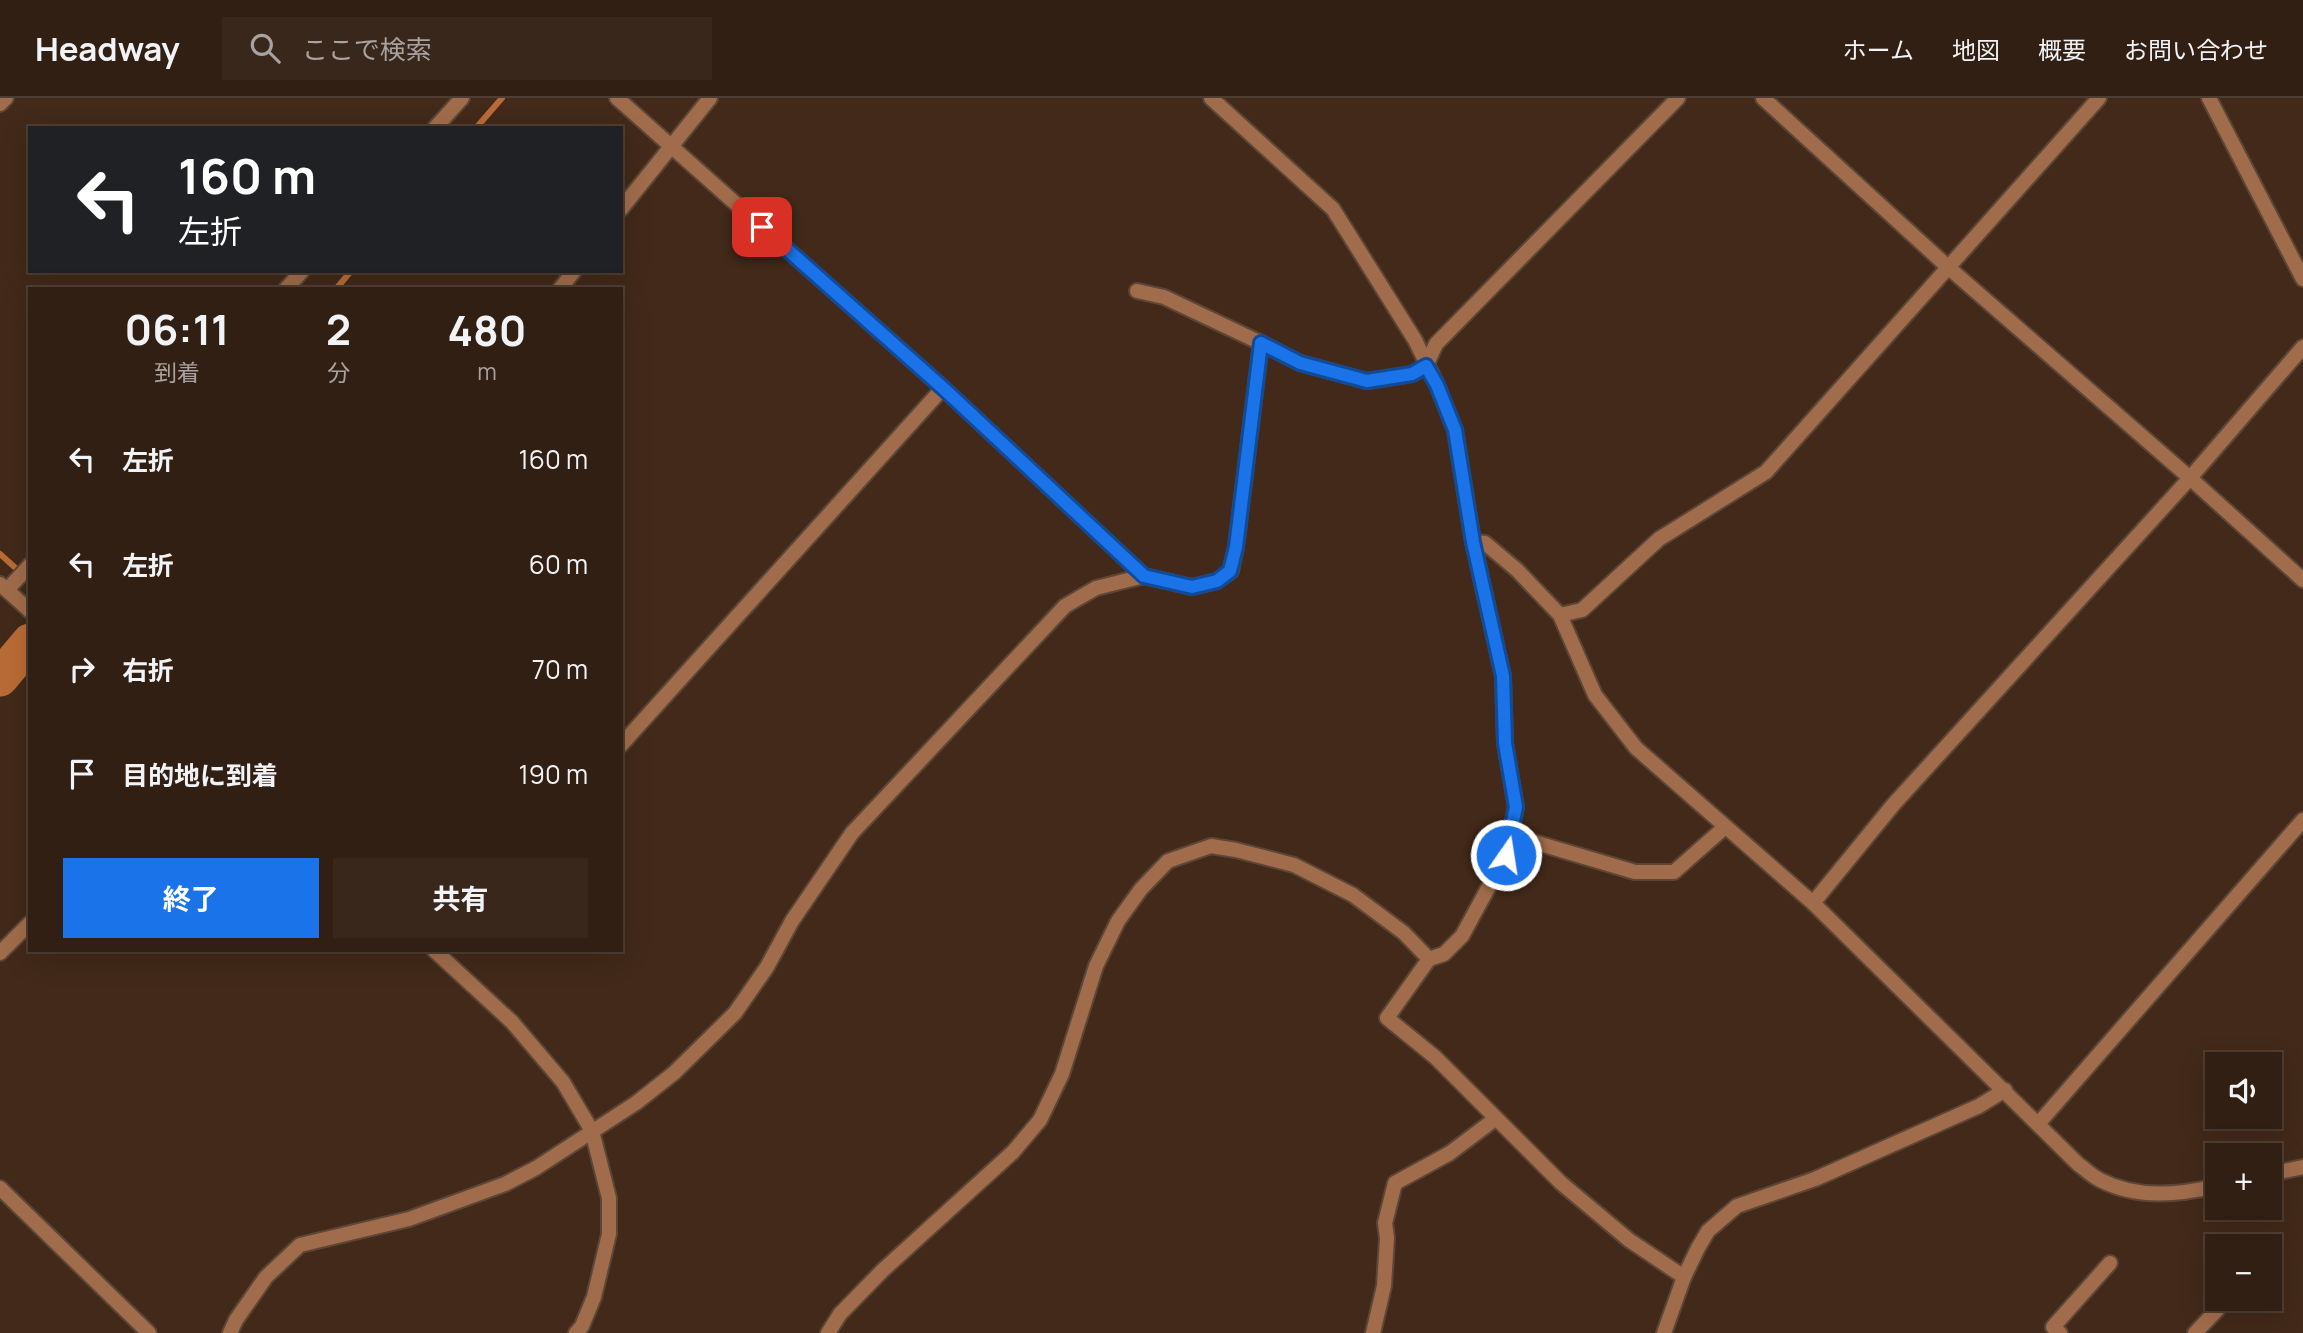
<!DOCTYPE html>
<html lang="ja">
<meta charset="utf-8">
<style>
:root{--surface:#321f13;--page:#3a271c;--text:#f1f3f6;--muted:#a8a2a0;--line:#4d3d33;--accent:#1a73e8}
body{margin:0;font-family:Manrope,"Noto Sans JP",sans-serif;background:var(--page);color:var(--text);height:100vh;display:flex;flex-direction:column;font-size:26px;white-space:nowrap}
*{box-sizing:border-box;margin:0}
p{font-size:23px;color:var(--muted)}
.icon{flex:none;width:38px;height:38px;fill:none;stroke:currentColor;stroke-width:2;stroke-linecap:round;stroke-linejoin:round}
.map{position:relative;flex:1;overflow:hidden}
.sheet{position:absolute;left:28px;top:189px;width:595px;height:665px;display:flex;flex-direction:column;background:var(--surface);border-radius:0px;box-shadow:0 7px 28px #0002,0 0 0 2px var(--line)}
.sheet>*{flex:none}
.banner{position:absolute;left:28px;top:28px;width:595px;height:147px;border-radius:0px;box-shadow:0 7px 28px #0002,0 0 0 2px var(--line);background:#202124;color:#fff;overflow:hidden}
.tools{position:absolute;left:2205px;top:954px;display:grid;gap:14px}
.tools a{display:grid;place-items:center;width:77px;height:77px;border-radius:0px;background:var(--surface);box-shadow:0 7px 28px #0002,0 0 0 2px var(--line);font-size:35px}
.pin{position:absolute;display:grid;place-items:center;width:60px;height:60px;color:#fff;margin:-30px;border-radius:14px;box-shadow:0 4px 10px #0006}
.me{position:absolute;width:77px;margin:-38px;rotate:13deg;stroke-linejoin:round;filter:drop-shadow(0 0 5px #0008)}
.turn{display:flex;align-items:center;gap:24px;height:147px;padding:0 35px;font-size:32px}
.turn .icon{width:91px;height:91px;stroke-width:2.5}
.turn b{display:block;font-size:49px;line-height:60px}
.eta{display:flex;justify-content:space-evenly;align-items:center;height:119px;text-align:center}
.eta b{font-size:42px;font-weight:700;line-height:49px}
.cta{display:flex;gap:14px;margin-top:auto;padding:14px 35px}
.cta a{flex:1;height:80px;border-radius:0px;background:var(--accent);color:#fff;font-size:28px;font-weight:700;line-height:80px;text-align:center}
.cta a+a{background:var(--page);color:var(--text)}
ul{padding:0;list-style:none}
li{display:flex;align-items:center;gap:21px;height:105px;padding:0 35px}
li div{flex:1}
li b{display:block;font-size:26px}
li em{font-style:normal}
header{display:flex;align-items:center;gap:42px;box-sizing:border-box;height:98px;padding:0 35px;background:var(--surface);border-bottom:2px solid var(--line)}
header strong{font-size:33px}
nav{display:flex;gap:38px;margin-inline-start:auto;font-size:24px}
.search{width:490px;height:63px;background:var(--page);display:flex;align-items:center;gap:18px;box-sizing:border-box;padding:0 24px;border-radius:0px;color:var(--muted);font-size:26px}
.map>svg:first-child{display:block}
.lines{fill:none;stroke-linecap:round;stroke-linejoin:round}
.stream{stroke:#b96b36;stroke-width:6}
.river{stroke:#b96b36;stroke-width:37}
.minor-casing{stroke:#5e4637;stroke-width:18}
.tertiary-casing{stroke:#5e4637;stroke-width:18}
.minor{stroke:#a06c4b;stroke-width:14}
.tertiary{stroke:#a06c4b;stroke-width:14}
.route-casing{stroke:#114b97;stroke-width:18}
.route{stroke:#1a73e8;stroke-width:12}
</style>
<header>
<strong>Headway</strong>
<div class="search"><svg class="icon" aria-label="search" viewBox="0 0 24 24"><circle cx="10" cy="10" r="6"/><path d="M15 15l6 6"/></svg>ここで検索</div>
<nav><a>ホーム</a><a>地図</a><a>概要</a><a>お問い合わせ</a></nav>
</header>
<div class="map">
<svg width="2303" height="1235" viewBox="0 0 2303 1235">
<rect width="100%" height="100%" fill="#422919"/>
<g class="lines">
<g class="stream">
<path d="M476,30L502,0"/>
<path d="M336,191L351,173"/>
<path d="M0,456L30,483"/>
</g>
<path class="river" d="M0,580L30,544"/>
<g class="minor-casing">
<g id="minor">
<path d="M617,0L943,290L1144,478"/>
<path d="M1211,0L1333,111L1415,242L1437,287L1455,332L1473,444L1503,578L1505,645L1516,709L1506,757L1462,838L1444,856L1429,861L1387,920L1435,959L1561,1085L1629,1142L1684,1179"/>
<path d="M1763,0L1949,170L2190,380L2303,482"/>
<path d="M2209,0L2303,181"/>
<path d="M0,6L6,0"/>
<path d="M435,30L462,0"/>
<path d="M286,191L302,173"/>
<path d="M1137,193L1164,199L1261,245"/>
<path d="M1473,444L1485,445L1517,472L1560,517L1595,597L1636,650L1813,805L2078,1066C2085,1071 2092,1078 2100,1082C2137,1101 2178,1097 2217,1088"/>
<path d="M7,492L30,467"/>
<path d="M1560,517L1582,512L1659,441L1766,374L2099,0"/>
<path d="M621,647L943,290"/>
<path d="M1510,737L1635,774H1674L1725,729"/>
<path d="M1813,805L1893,707L2190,380L2303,249"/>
<path d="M2038,1026L2303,722"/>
<path d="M2270,1076L2303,1069"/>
<path d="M0,1090L149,1235"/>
<path d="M230,1235L236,1222L266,1179L300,1147L409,1121L505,1086L536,1070L636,1005L674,975L735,915L767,869L792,823L852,735L1065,508L1096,490L1144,478L1192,489L1217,483L1231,473L1236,449L1261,245L1300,265L1367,283L1412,276L1426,268L1436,246L1678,0"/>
<path d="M828,1235L840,1216L882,1173L1013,1054L1040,1022L1062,976L1096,868L1118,823L1141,791L1168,763L1211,748L1236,752L1294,767L1353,797L1404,835L1429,861"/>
<path d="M1373,1235L1384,1188L1387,1140L1385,1125L1395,1085L1450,1055L1495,1021"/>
<path d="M1664,1235L1684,1179L1698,1150L1708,1133L1737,1108L1815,1081L1979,1008L2005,992"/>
<path d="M2060,1235L2053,1229L2110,1165"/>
<path d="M2195,1235L2217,1212"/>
</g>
</g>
<g class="tertiary-casing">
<g id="tertiary">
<path d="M621,111L710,0"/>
<path d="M560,191L574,173"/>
<path d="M0,486L30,513"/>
<path d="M434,852L512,924L563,984L592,1033L609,1100V1136L594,1199L582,1228L576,1235"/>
<path d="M0,855L30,825"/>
</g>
</g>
<use href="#minor" class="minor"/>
<use href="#tertiary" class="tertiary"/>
</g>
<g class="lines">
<g class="route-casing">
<path id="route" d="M762,129L943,290L1144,478L1192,489L1217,483L1230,473L1236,449L1261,245L1300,265L1367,283L1412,276L1426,268L1437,287L1455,332L1473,444L1503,578L1505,645L1516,709L1506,757"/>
</g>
<use href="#route" class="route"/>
</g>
</svg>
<div class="tools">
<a><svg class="icon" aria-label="sound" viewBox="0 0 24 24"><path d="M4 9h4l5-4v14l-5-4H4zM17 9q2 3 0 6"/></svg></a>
<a>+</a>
<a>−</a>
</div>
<div class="pin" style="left:762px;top:129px;background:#d93025"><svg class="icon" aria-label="arrive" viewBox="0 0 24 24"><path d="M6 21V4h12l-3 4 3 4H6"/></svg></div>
<svg class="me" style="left:1506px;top:757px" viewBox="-20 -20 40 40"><circle r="17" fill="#1a73e8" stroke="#fff" stroke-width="3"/><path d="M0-11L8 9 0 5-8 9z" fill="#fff"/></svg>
<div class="banner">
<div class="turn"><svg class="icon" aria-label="left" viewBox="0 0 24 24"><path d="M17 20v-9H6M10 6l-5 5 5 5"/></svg><div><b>160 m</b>左折</div></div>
</div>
<section class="sheet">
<div class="eta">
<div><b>06:11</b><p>到着</p></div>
<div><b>2</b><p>分</p></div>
<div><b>480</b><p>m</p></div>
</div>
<ul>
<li><svg class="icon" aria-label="left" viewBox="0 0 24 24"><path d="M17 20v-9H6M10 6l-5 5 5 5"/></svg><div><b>左折</b></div><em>160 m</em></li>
<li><svg class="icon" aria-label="left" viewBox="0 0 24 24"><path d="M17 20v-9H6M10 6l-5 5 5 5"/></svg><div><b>左折</b></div><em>60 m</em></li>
<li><svg class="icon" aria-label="right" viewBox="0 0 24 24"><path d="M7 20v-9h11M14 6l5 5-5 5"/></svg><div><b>右折</b></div><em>70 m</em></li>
<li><svg class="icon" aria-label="arrive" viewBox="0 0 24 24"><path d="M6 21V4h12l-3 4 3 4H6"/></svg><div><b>目的地に到着</b></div><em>190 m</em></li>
</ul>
<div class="cta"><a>終了</a><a>共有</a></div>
</section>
</div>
